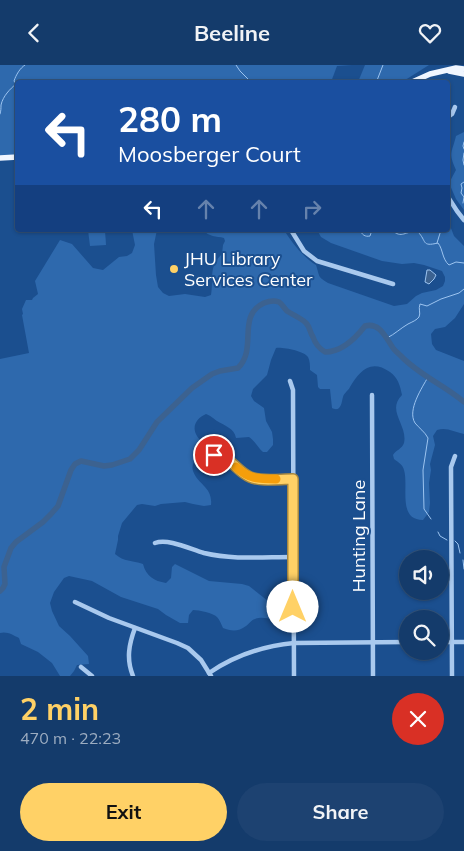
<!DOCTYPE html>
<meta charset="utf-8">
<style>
:root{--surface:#143b6b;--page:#1d4271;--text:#f1f3f6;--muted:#9dadc1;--line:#33557e;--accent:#ffd166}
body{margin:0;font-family:Mulish,sans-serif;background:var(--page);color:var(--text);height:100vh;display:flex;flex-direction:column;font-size:19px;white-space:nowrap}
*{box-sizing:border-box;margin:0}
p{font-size:16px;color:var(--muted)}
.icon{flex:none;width:28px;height:28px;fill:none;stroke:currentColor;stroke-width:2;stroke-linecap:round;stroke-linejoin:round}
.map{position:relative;height:611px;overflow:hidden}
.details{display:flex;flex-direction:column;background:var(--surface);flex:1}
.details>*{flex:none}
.banner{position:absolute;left:15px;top:15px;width:435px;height:152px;border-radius:5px;box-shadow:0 1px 4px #0004,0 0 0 1px var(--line);background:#1a4fa0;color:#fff;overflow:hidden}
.buttons{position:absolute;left:399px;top:485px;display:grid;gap:10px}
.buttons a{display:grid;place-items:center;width:50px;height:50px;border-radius:50%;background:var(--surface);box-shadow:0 1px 4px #0004,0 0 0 1px var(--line);font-size:25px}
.pin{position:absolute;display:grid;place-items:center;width:42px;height:42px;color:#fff;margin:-21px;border:2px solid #fff;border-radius:50%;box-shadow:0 1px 5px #0007}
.me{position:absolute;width:55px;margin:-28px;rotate:0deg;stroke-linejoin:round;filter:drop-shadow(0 0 4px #0008)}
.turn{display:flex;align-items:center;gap:18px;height:105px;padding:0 20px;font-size:22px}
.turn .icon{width:65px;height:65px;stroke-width:2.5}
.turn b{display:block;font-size:35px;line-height:42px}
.lanes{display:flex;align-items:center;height:48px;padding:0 20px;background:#0003;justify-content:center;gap:25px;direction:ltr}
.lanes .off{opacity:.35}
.round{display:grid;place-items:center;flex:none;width:52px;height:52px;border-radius:26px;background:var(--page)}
.overview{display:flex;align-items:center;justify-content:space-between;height:85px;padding:0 20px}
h1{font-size:30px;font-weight:700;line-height:38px;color:var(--accent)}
.button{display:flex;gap:10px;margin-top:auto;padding:10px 20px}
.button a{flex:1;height:58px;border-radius:30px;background:var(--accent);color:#111;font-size:20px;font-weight:700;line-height:58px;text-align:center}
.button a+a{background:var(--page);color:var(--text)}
header{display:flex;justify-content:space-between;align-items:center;height:65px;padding:0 20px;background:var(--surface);font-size:22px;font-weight:700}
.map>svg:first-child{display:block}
.green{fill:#2e69ad}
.water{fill:#3c6290;stroke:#9cc4f0}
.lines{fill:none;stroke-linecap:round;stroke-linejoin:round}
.stream{stroke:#9cc4f0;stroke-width:1}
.river{stroke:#3c6290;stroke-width:5.5}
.minor{stroke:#a9c9ee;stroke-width:4.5}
.major{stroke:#f0f6ff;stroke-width:5.5}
.route-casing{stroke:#a68842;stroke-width:12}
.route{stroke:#ffd166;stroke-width:9}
.slow{stroke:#f59e0b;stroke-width:9}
.poi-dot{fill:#ffd166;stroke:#1b4f8f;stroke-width:2}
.labels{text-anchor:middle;stroke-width:4;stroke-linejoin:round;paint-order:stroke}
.poi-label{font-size:18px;fill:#fff;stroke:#1b4f8f;text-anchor:start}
.street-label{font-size:18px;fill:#fff;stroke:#1b4f8f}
</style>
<header><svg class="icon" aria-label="back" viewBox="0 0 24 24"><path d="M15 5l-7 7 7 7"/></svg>Beeline<svg class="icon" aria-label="heart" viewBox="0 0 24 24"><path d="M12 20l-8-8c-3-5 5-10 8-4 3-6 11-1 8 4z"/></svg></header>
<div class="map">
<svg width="464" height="611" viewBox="0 0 464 611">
<rect width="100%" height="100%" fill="#1b4f8f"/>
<g class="green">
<path d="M0,0H352L337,1L331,17L18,18L17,91H0Z"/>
<path d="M365,0H429L402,17H358Z"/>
<path d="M464,67V145L456,134L449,118L456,105C448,87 452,88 456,71Z"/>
<path d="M448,157L449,158L454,171L464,181V239L455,253L445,262L435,264L431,269L432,279L436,285L464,296V369C454,367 447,362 437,365L433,371L435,380L430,399L431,405L429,418L430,438L429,447L423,455C397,455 409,421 404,405C403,400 398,397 394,394L393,390C396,385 402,384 404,378C408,360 386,346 402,330C400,320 398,313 390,307C370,293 359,307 350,322C348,326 344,328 343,332C342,335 342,340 339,343C337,345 334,344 332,343L330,324H320L318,322L317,310L310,305C310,300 310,296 308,292C304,286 283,282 276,283L271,295L267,310L253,324L251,331L254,336L264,343L266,356L272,367L273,374V380L267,387H263C258,383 255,376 249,372L236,373C234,363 225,361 217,356C213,353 211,351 206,349C197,353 191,361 197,371C199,374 202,377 202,381C201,390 190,396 193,406C198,420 213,422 211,440L204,441L193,439L185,437L161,439L155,441L142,439L137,440L122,458L118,471V475L115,489C124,497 132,495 143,499C146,511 154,516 166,518L171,513L172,502L175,499L209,516L242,519L249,521L268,536L284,538L288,541L290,547L289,553L287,556C275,558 267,550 255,554C251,555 249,559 246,561C238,567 231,566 223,563C221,559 220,555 217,552C213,548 199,545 193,545L189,550L188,558H180L166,550L158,544L121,532L92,516L69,511L64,513L54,527L50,538L52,546L59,561L70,571L88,591L89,599L77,600L74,606L70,611H60L52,598L38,587L21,579L19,573C13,570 7,566 0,568V294L29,288L22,250L23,249L22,244L26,235H32L33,233L38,229L35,216L60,175L72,179L93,203L103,205L119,192L127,191L132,188L135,180L132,165H157L154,179L156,210L158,222L163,228L169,231L185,229L205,232L211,230C214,213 208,202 222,189L223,180L225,176L224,173C216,171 209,172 203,165H284C292,178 303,192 316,200C320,212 317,211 328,218L394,241L407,239L416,231L422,228L436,225L443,221L445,216V212L442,206L424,200L414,198L402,199L382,196L331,178L321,172L317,165H448Z"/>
<path d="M88,165H105L106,180L90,181Z"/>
</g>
<path class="water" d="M427,205H430L436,210L434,214L429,219L425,217Z"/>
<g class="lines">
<g class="stream">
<path d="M236,0L240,6L252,18"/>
<path d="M376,18L383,0"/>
<path d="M0,49C1,46 1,43 1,40C3,31 10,24 16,19L14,16C16,10 20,3 25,0"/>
<path d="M464,77L463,81L464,84"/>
<path d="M464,88L463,95L464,100"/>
<path d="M463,138L464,132L461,128L462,123L461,119L464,117"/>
<path d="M448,151V150"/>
<path d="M360,165C362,170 365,172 370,171L372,165"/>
<path d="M392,165C402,175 405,165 418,167C427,176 421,182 438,178C443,184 442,194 449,200L456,197L464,198"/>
<path d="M437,178L441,165"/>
<path d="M387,273C395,269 401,263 408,259C412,257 417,255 419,252C421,248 418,244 420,239L427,241L441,234L459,228L464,224"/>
<path d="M428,312C422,323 407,345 415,358C419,363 425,367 428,373L423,405L424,444L431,454"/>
<path d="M438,467L440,471L447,475"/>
<path d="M455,476L458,479L460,488"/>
<path d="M463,495L464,504"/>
</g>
<path class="river" d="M0,526L3,523L5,519L4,502L11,483L16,477L43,457L51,449L58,441L71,405L75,399L81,396L104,401L112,400L130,394L139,385L157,357L192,323L212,309L220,306L238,303C258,284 236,251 264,238C269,236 274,235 279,237C282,239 284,243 287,246C293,250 301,253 306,258C310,262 310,268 313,272C315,278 320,284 325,287C342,287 355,274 365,261C380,257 386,273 393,283C395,286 398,288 401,291C419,310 444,320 464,337"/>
<g class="minor">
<path d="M448,52L452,49L455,42"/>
<path d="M448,132L457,146L464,155"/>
<path d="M291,165L304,186L317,196L393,219"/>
<path d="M290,316L293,325L294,611"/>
<path d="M372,330L373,611"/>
<path d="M214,390C230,390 236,406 250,412C263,417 279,414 293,414"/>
<path d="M155,478C168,473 190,484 204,488C233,495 263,492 293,492"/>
<path d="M75,537L109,553L177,578L188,583L201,595L211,611"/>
<path d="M440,577H464"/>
<path d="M81,602L92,611"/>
<path d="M209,608C234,591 263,581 294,578L408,577"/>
<path d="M133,611C126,594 129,579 135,563"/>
<path d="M452,611L451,402L455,391"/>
</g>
<g class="major">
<path d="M449,6L464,9"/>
<path d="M410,18L430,9L456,3L464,4"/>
<path d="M0,93L18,92"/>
</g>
</g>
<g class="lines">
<g class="route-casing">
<path id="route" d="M214,390C230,390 236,406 250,412C262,417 279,414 293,414V542"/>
</g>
<use href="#route" class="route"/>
<path class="slow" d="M236,402C249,414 258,414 276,414"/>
</g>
<circle class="poi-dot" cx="174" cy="204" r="5"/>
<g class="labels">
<g class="poi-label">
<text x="184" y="200">JHU Library<tspan x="184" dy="21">Services Center</tspan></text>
</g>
<g class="street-label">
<text transform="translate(359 471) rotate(-90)" y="6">Hunting Lane</text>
</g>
</g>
</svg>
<div class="buttons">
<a><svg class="icon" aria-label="sound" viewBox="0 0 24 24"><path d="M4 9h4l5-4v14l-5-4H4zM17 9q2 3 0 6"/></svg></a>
<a><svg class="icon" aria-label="search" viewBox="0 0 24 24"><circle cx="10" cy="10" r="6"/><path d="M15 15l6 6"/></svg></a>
</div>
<div class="pin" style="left:214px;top:390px;background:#d93025"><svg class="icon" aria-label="arrive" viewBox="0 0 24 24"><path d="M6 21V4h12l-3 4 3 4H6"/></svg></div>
<svg class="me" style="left:293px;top:542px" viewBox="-20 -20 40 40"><circle r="19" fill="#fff"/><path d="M0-13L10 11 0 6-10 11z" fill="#ffd166"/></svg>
<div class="banner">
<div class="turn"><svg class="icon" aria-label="left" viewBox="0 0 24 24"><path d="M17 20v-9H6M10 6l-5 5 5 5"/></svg><div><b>280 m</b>Moosberger Court</div></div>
<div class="lanes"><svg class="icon" aria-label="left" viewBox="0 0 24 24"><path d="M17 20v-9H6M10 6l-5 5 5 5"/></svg><svg class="icon off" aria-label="ahead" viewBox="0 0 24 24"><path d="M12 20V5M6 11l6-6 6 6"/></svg><svg class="icon off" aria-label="ahead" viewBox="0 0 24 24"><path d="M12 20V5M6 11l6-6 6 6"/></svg><svg class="icon off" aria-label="right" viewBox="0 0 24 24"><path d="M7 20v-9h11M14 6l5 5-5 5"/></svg></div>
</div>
</div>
<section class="details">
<div class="overview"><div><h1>2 min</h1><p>470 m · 22:23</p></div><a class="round" style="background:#d93025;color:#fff"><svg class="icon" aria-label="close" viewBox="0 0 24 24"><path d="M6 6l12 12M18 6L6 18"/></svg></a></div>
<div class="button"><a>Exit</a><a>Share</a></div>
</section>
